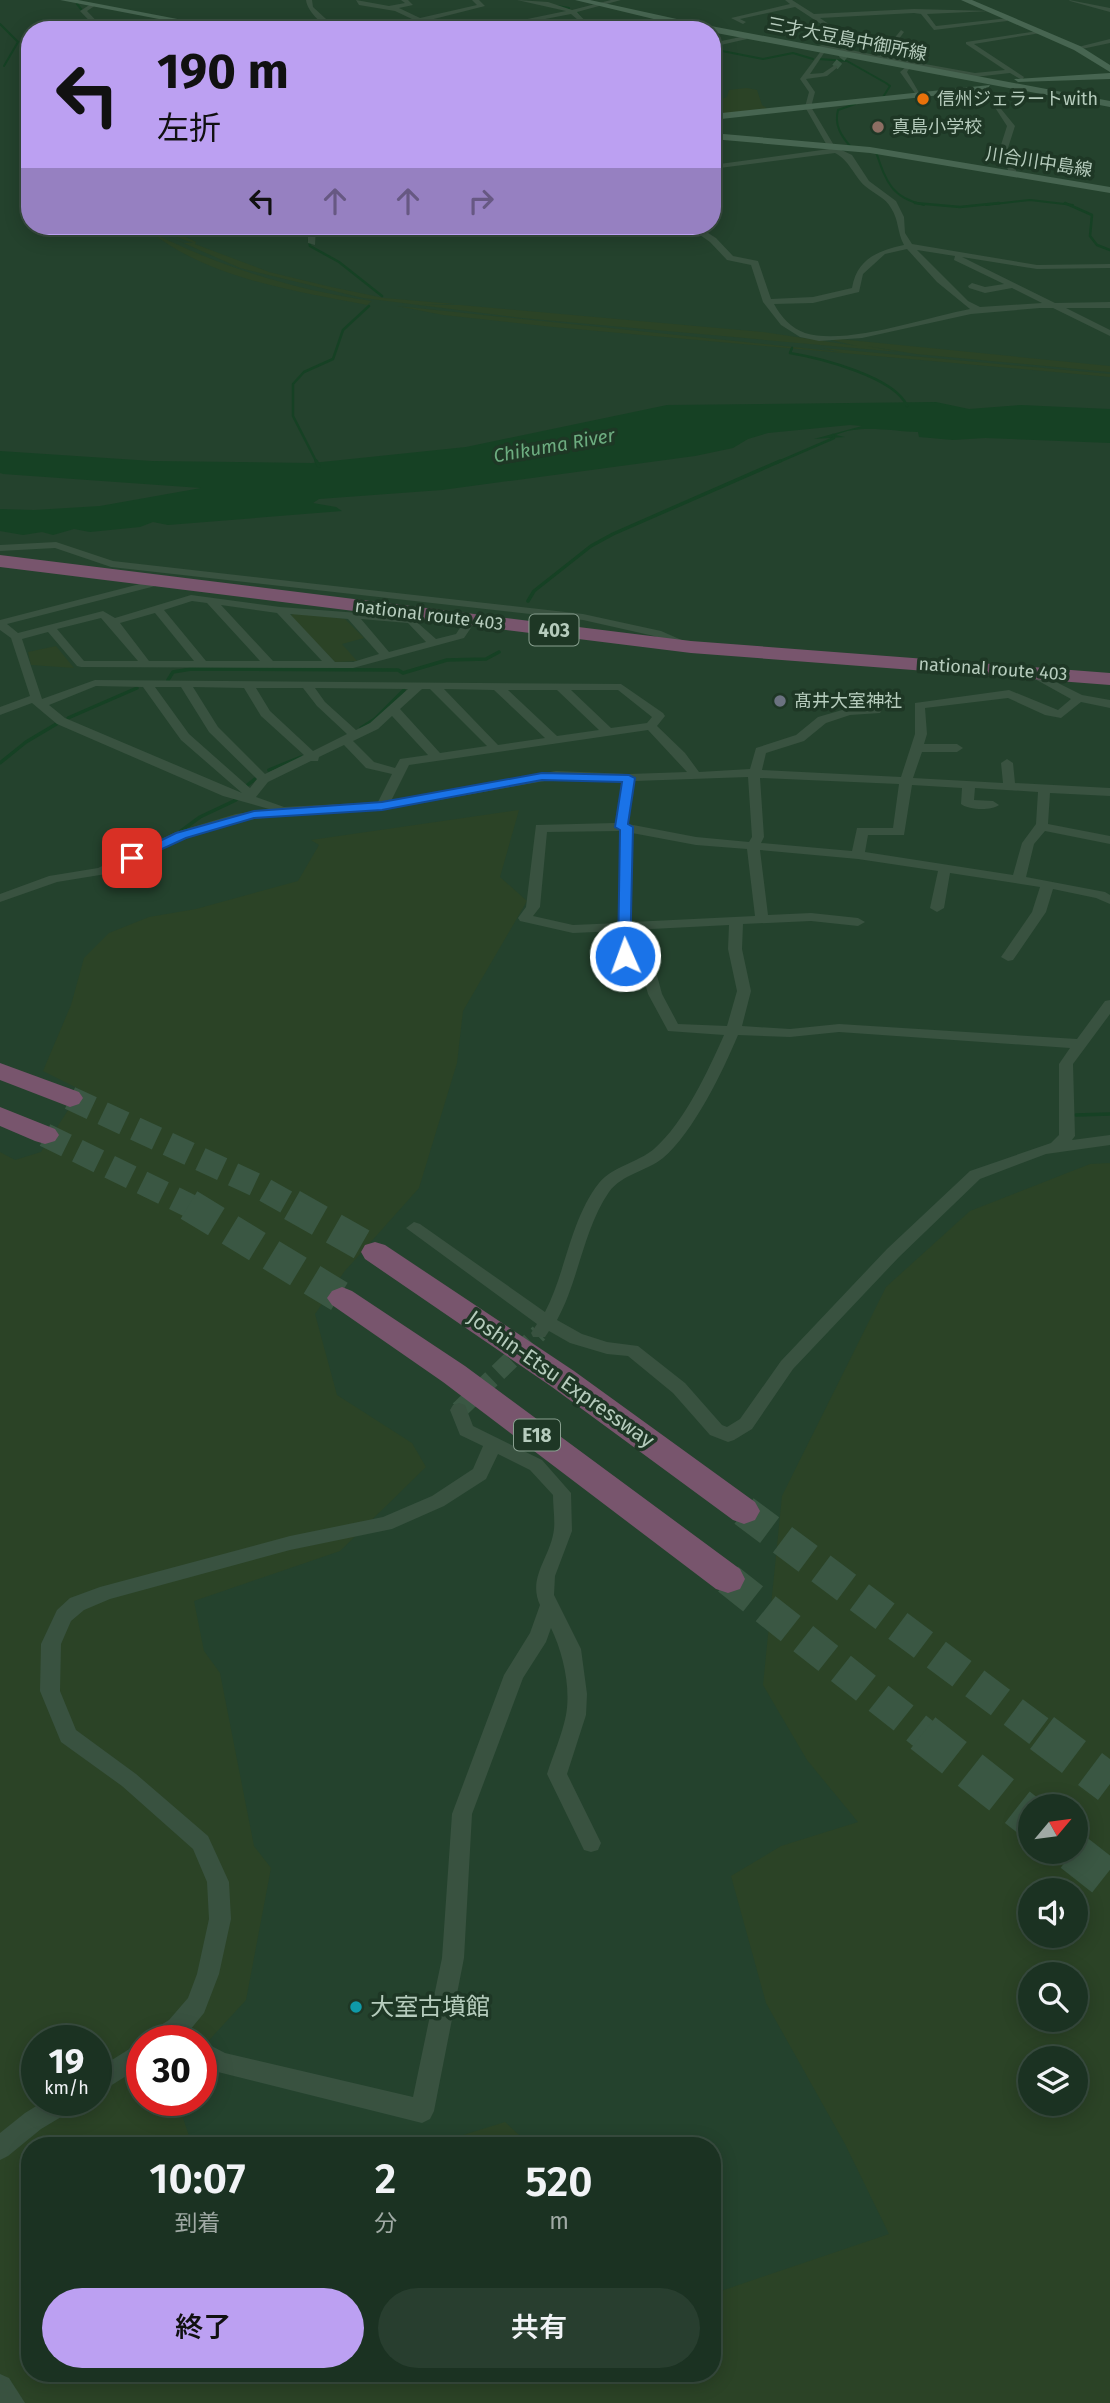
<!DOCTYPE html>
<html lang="ja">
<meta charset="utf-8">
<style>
:root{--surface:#1b3222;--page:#283e2f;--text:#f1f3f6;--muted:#a0aaa5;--line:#394d40;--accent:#bca0f2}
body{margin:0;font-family:"Fira Sans","Noto Sans JP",sans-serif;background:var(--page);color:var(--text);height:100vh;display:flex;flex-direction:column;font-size:26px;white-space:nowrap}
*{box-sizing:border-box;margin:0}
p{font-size:23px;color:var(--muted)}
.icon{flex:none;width:38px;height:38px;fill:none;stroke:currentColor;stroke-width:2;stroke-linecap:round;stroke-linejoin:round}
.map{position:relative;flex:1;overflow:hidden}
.panel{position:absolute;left:21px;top:2137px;width:700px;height:245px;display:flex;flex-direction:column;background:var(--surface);border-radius:28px;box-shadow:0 4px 18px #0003,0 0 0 2px var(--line)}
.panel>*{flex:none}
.hud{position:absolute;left:21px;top:21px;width:700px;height:214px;border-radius:28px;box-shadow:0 4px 18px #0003,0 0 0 2px var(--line);background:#bca0f2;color:#111;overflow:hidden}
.needle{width:46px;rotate:61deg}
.controls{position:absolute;left:1018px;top:1794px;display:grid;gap:14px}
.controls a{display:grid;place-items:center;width:70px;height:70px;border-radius:50%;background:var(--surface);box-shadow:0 4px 18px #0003,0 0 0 2px var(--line);font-size:35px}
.speed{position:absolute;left:21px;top:2025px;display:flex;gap:14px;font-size:35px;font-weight:700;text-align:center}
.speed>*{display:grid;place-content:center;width:91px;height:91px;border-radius:50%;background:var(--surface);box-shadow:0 4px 18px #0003,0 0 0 2px var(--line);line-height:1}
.speed small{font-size:18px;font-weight:400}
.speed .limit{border:10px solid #d22;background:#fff;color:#111}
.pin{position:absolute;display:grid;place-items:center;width:60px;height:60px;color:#fff;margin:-30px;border-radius:14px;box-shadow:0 4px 10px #0006}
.me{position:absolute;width:77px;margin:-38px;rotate:358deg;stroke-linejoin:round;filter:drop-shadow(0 0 5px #0008)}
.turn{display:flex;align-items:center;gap:24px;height:147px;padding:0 21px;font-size:32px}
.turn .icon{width:91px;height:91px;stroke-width:2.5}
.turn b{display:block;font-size:49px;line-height:60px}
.lanes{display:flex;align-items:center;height:66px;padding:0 21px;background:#0003;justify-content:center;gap:35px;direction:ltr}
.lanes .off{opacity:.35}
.eta{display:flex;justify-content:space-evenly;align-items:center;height:119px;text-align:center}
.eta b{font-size:42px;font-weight:600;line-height:49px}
.cta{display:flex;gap:14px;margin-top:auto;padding:14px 21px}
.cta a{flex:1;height:80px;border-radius:42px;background:var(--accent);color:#111;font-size:28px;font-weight:600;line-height:80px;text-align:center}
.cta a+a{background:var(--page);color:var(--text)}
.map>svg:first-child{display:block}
.green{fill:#2b4326;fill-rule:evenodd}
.water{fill:#164124}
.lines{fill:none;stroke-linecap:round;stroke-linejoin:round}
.stream-far2{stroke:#164124;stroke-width:2}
.stream-far1{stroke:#164124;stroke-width:2.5}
.stream{stroke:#164124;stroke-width:3.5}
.street-tunnel-far1{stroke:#3a5743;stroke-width:7;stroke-dasharray:7 3.5;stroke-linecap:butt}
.street-tunnel{stroke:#3a5743;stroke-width:18;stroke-dasharray:18 9;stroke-linecap:butt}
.highway-tunnel-far2{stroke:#3a5743;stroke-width:24;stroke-dasharray:24 12;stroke-linecap:butt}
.highway-tunnel-far1{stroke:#3a5743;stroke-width:32;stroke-dasharray:32 16;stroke-linecap:butt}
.highway-tunnel{stroke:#3a5743;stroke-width:40;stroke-dasharray:40 20;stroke-linecap:butt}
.street{fill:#395240;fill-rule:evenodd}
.secondary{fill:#476551;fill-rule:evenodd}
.highway{fill:#78556d;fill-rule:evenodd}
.route{fill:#1a73e8;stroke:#114b97;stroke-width:2}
.food-dot{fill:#e8710a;stroke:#1e3725;stroke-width:2.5}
.education-dot{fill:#8d6e63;stroke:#1e3725;stroke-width:2.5}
.worship-dot{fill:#6b7280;stroke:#1e3725;stroke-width:2.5}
.culture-dot{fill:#0f9aa8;stroke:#1e3725;stroke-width:2.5}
.labels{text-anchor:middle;stroke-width:7;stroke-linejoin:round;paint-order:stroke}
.far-street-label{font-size:18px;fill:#b6ccbd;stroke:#1e3725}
.far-poi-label{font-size:18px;fill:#b6ccbd;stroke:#1e3725;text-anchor:start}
.far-water-label{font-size:19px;font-style:italic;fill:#6dad80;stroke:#1e3725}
.shield{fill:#1e3725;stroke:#889f8f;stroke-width:2}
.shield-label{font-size:19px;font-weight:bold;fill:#b6ccbd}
.street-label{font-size:21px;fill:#b6ccbd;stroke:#1e3725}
.near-poi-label{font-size:24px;fill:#b6ccbd;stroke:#1e3725;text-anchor:start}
</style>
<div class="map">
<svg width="1110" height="2403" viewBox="0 0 1110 2403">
<rect width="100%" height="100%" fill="#24422d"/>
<g class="green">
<path d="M747,88L757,90L762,105L768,109L712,115V102L727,97L729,90Z"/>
<path d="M146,226H165L196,242L195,244L269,272L331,287L384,298L455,304L422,305H460L763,332L857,346L819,337L1110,366V372L916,354L867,346L899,352L522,318L363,298L240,268L154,230L184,243H193Z"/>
<path d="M151,232C221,267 294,290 372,301L367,305C295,291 210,279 151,232Z"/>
<path d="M397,306L841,352L823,348L1110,374V377L553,327L443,315Z"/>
<path d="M295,612L345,619L364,638L342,644L357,661L335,662L290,616Z"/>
<path d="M56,646L74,668L31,665L28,652Z"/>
<path d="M519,810L500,877L527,901L463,1011L457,1063L419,1188L344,1272L315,1314L337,1395L412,1443L426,1467L340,1551L194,1601L204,1651L220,1673L254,1846L271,1868L246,2000L201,2049V2040H142V2100H177L192,2145L30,2146V2373H712V2294L889,2234L845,2144L766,2003L731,1876L781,1846L858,1822L807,1760L763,1685L782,1496L886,1287L970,1211L1090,1164L1110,1163V2403H0V1152L15,1160L41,1152L81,1090L43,1071L71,1005L84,958L109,933L149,917L196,909L298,881L319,845L311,840ZM1031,1806H1076V1852H1031ZM1031,1890H1076V1936H1031ZM1031,1974H1076V2020H1031ZM37,2040H96V2100H37ZM1031,2058H1076V2104H1031Z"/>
<path d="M505,2122L530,2145H431Z"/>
</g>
<path class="water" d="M936,402L969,409L1020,405L1110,409V443L985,438L953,440L919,437L918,432C893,431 858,424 836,435L845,437L814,439L862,426L850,425L768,433L748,439L733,448L695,456L442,490L319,499L313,503L336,507L342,511L168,525L153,522L140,527L90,532L74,529L53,535L42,532L23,535L0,531V509L34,510L100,506L201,488L3,474L0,473V451L152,461L312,463L466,447L667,405Z"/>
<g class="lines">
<g class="stream-far2">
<path d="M77,4L98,30"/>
<path d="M557,6L569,8"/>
<path d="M577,12L589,30"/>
<path d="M0,24L18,42L4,66"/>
<path d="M712,49L763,59L793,53L813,59"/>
<path d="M819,59L847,61L886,83L890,86L883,97"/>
<path d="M851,147C841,136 834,125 838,110L855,104"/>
<path d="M876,152C886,181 891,198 924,205"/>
<path d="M986,205L1030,200L1073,205"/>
</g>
<g class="stream-far1">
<path d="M915,203L960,207L999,203"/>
<path d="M1065,203L1092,215L1090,236L1097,245L1110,250"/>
<path d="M309,240L310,246L339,262L382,296"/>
<path d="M792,348L790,353C820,358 895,377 907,406"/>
<path d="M317,463L293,416V384L304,372L333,359L343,330L369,306"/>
<path d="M776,463L834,438L833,435"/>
</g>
<g class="stream">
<path d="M316,461L319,466"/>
<path d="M528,601L534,591L591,546L613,534L780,461"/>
<path d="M168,680L173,672L191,669L398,670L403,673L447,660L486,659L499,652"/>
<path d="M68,718L137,688"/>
<path d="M361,728L375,719L404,690"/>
<path d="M0,763L26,742L58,723"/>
<path d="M269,770L301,757"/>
<path d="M245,787L255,779"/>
<path d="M181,831L200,817L236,800"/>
<path d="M1076,1115L1110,1114"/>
</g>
<path class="street-tunnel-far1" d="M835,67L848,51"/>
<path class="street-tunnel" d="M459,1410L539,1333"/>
<g class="highway-tunnel-far2">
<path d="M70,1098L256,1185L295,1207"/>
<path d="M45,1135L192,1207"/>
</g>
<g class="highway-tunnel-far1">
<path d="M189,1205L342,1298"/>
<path d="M292,1205L375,1252"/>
<path d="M744,1511L1044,1735"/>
<path d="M728,1579L925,1735"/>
</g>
<g class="highway-tunnel">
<path d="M923,1733L1031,1818"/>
<path d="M1042,1733L1110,1784"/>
<path d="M1073,1852L1110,1881"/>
</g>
<g class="street">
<path d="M306,0H312L313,7L338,30C326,30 307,12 306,0Z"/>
<path d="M356,0L389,6L405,3L401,0H408L413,5L399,8L420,18L477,5L472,0H479L485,6L426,21L444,30H435L395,11L359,5Z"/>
<path d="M517,0L548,2L572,10L611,0H621L577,12L589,25L586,27L571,14L489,30H474L566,11Z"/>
<path d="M785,0H792L814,14L914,9L991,11L927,14L936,26L1009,18L1007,21L934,30L921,14L914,13L820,18L852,40L851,50L880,56L901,30L904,32L886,57L975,73L1005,70L966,44V42L1038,31L1041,33L974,44L1024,77L1022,80L1010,73L975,77L884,60L880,63L878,59L822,49L813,50V48L822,45L845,49L847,41L795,7L740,19L746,22L743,24L731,18L790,4Z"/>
<path d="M1069,0L1110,8V12L1070,1Z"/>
<path d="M91,4L96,5L87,11L105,30H98L80,11Z"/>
<path d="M745,36L747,39L712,47V43Z"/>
<path d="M1110,39V43L1077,50L1074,48Z"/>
<path d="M821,51L824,53L810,74L823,73L835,65L838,67L827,76L806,79L815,92L811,107L835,147L852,155L869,181L896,201L904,217L905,233L912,244L1037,265L1110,264V268L1037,269L962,257L1055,303L1110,302V308H1066L1110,330V336L1053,308H1040L971,314L862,338L819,341L800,337L781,325L763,302L751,265L727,260L710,242L690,228L590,233L535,231L531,229L535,227L590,229L697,226L716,238L733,256L758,261L771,299L813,297L852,288C857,259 877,251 904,245C897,232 899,220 891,208C886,198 873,193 865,186C853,175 850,161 835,153L712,169V165L829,149L805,107L809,92L800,79ZM907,249L937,282L970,309C927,317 846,346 805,333C791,328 781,317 774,304L813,303L859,292L863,274L885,254ZM917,250L955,256L954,260L1004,284L985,287L972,283L968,286L969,288L985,293L1012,288L1042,303L980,307L968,301Z"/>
<path d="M906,67L909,69L907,72L921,96H917L900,72Z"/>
<path d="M997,104L1015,126L1008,148L1017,173L1013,175L1009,173L1000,148L1007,126L994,106Z"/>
<path d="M308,226H316L315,245L308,243Z"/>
<path d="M56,542L113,561L583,614L661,631L693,645L687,648L654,636L583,620L111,567L55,548L0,551V545Z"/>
<path d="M163,578L167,579V583L7,624L18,633L103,611L115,618L191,595L280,607L411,617L436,639L456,634L467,617L477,619L464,638L353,668L81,667L77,666L48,632L22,639L42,699L95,680L621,684L663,713L665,716L657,726L685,753L699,772L750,769L756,748L796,735L818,717L849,708L876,706L882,710L880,713L850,715L826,723L804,741L766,753L762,770L901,777L915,734V703L1009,690L1058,710L1071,699L1026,674V670L1030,669L1082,695L1110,700V708L1081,702L1061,718L1045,715L1008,698L925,708L927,734L924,744H957L963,748L957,752H922L913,778L1003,783L1001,763L1007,759L1013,763L1015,783L1110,788V796L1050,793L1048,824L1110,836V844L1045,831L1034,844L1026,877L1105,892L1110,895V904L1096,898L1053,889L1046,912L1013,960L1008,961L1001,957L1032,912L1040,887L950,873L944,908L937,912L930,908L938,871L858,859L760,850L768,915L811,913L858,918L865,922L858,926L811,921L743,924L742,949L751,991L742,1026L790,1029L839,1024L1077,1039L1105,1001L1110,1000V1014L1073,1064L1075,1136L1072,1140L1110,1135V1145L1046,1154L980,1179L899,1257L793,1369L752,1429L734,1440L728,1442L710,1435L673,1393L628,1356L607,1354L570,1343L549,1331L545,1337H533L531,1333L537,1324L406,1228L414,1222L420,1224L545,1312C566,1272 570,1220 599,1183C613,1166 637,1163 654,1149C684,1123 708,1071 724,1035L668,1031L648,994L640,964L647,960L654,964L662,994L678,1024L727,1026L737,991L728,949L729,925L632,930V956L625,960L618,956V931L573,933L520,921L518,918L526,907L536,825L615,823L622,781L556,779L382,810L288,814L242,821L186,838L106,874L57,882L0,902V894L49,876L98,868L176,832L236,814L269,809L223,796L57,724L32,703L0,715V707L30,696L11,638L0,630V620ZM192,601L207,603L260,661H206L164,610ZM221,605L277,613L322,661H273ZM155,613L194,661H149L120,623ZM290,614L348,619L379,654L353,662H335ZM101,618L138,661H84L57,629ZM361,619L408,623L426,642L389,652ZM96,686L143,687L181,740L242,793L65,718L49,705ZM155,687H181L209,732L257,779L250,788L189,734ZM193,687L244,688L261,716L304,755L265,774L218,727ZM256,688H303L317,706L347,734L313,751L270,711ZM315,688L408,689L370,723L356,730L325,702ZM422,689H430L487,746L440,753L400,709ZM444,689L494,690L545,738L498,745ZM508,690H557L599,730L557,736ZM571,690H618L652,717L647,723L611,728ZM392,716L428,755L400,759L395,768L374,762L353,741L378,729ZM648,730L687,772L629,774L556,771L391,801L409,765ZM344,745L366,768L392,774L378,802L284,807L256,797L268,782L311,761H318L319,757ZM748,777L752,837L749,842L696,837L628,824L635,781ZM760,778L899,784L893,828H857L852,851L761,843L764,837ZM912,785L962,788L961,804C969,810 991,811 999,805L993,801L974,800L975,788L1038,792L1036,824L1022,843L1013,875L865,852L868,835H904ZM620,831L619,923L573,925L533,916L540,907L547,832ZM632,833L696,845L747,849L755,916L632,922ZM839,1032L1070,1048L1059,1064V1135L1051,1143L970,1171L887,1249L781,1361L740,1419L727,1427L722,1425L685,1383L638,1346L607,1342L582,1334L557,1320C579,1280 583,1230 609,1192C622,1174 647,1171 663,1158C693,1133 723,1071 738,1035L790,1037Z"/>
<path d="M459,1403L465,1405L473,1426L542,1460L571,1493L572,1531L555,1576L554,1595L581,1649L587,1694L586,1715L567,1774L601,1843L598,1850L591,1852L584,1850L547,1774C553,1755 562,1735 566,1715C571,1687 563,1653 551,1628L546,1642L523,1678L472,1814L464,1958L434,2111L430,2119L422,2123L210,2070L201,2066L200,2040L225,2053L413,2097L442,1958L452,1814L504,1675L530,1633L540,1605C527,1577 551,1557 554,1529C555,1519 553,1506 553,1495L530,1470L498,1454L486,1479L444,1506L392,1529L290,1550L110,1599L84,1610L71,1621L61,1644L60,1691L76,1730L136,1774L208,1836L229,1882L231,1919L219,1974L204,2013L185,2036L177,2040H147L150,2032L169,2020L188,1998L197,1974L209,1919L207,1882L193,1849L122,1786L61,1742L40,1691L41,1644L57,1610L70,1598L100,1587L290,1536L383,1517L432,1496L473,1469L483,1446L460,1435L450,1410L453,1405Z"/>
<path d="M142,2041V2066L96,2095V2070Z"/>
<path d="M46,2100H79L76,2108L41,2129L8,2156L0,2160V2133L25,2113Z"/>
<path d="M0,2374L9,2378L25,2403H0Z"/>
</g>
<g class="secondary">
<path d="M60,0H78L235,30H216Z"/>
<path d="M575,0H590L695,23L1110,101V107L695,29Z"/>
<path d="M961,0H972L1080,46L1110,65V72L1074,50Z"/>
<path d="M1110,73V79L1018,82L1014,79Z"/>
<path d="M990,85L987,90L712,120V114Z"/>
<path d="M712,133L870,147L1110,187V193L870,153L712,139Z"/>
</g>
<g class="highway">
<path d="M0,555L691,641L1110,673V685L691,653L0,567Z"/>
<path d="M0,1063L79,1092L83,1098L79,1104L70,1107L0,1080Z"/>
<path d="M0,1107L55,1129L59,1135L55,1141L45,1144L35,1141L0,1126Z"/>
<path d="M375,1242L385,1245L574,1371L755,1502L760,1511L755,1520L744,1524L733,1520L552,1387L365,1259L361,1252L365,1245Z"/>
<path d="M342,1287L352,1291L465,1366L740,1569L745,1579L740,1589L728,1593L716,1589L443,1382L332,1305L327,1298L332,1291Z"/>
</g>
</g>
<path class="route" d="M542,773L629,775L635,778L628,824L633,827L630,959L618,956L620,830L615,827L622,782L542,780L382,810L254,818L186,838L136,861L125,858L176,833L254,811L382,802Z"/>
<circle class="food-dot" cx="923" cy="99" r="7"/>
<circle class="education-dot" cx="878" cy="127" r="7"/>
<circle class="worship-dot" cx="780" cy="701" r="7"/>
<circle class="culture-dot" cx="356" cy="2007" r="7"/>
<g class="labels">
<g class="far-street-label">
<text transform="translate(847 39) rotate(11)" y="6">三才大豆島中御所線</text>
<text transform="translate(1039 162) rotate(9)" y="6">川合川中島線</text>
<text transform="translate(429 615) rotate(7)" y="6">national route 403</text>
<text transform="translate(993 669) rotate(4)" y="6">national route 403</text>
</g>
<g class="far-poi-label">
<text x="937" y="105">信州ジェラートwith</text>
<text x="892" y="133">真島小学校</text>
<text x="794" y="707">髙井大室神社</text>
</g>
<g class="far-water-label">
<text transform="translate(554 445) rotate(-10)" y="7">Chikuma River</text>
</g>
<g class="shield">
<rect x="529.5" y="614.5" width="49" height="31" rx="5"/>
<rect x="514" y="1419.5" width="46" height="31" rx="5"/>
</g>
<g class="shield-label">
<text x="554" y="637">403</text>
<text x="537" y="1442">E18</text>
</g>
<g class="street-label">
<text transform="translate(561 1379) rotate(35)" y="7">Joshin-Etsu Expressway</text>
</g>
<g class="near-poi-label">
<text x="370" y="2015">大室古墳館</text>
</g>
</g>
</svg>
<div class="controls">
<a><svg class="needle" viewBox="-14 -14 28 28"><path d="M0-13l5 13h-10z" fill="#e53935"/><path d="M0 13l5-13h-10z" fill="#a0aaa5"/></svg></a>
<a><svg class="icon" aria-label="sound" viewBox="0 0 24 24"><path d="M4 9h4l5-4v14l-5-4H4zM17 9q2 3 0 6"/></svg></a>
<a><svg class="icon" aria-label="search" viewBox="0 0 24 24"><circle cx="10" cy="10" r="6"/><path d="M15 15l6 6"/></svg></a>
<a><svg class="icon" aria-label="layers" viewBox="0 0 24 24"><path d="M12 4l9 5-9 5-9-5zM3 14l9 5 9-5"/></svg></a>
</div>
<div class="speed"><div>19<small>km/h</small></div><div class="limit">30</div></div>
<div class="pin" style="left:132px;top:858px;background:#d93025"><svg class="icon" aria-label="arrive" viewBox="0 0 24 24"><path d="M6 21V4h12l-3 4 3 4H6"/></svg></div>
<svg class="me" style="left:625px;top:956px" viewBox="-20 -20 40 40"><circle r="17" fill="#1a73e8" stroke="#fff" stroke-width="3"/><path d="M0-11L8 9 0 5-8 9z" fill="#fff"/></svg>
<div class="hud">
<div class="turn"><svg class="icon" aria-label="left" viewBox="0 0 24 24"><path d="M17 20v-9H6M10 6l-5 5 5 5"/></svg><div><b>190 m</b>左折</div></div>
<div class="lanes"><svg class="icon" aria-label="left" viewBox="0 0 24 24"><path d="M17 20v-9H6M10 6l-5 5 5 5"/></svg><svg class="icon off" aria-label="ahead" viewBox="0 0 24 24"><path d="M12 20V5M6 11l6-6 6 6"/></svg><svg class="icon off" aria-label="ahead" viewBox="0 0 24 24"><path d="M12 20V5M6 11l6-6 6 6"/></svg><svg class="icon off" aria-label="right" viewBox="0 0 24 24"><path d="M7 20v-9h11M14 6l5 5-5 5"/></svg></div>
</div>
<section class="panel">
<div class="eta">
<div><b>10:07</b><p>到着</p></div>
<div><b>2</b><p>分</p></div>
<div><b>520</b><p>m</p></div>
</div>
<div class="cta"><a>終了</a><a>共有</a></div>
</section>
</div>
